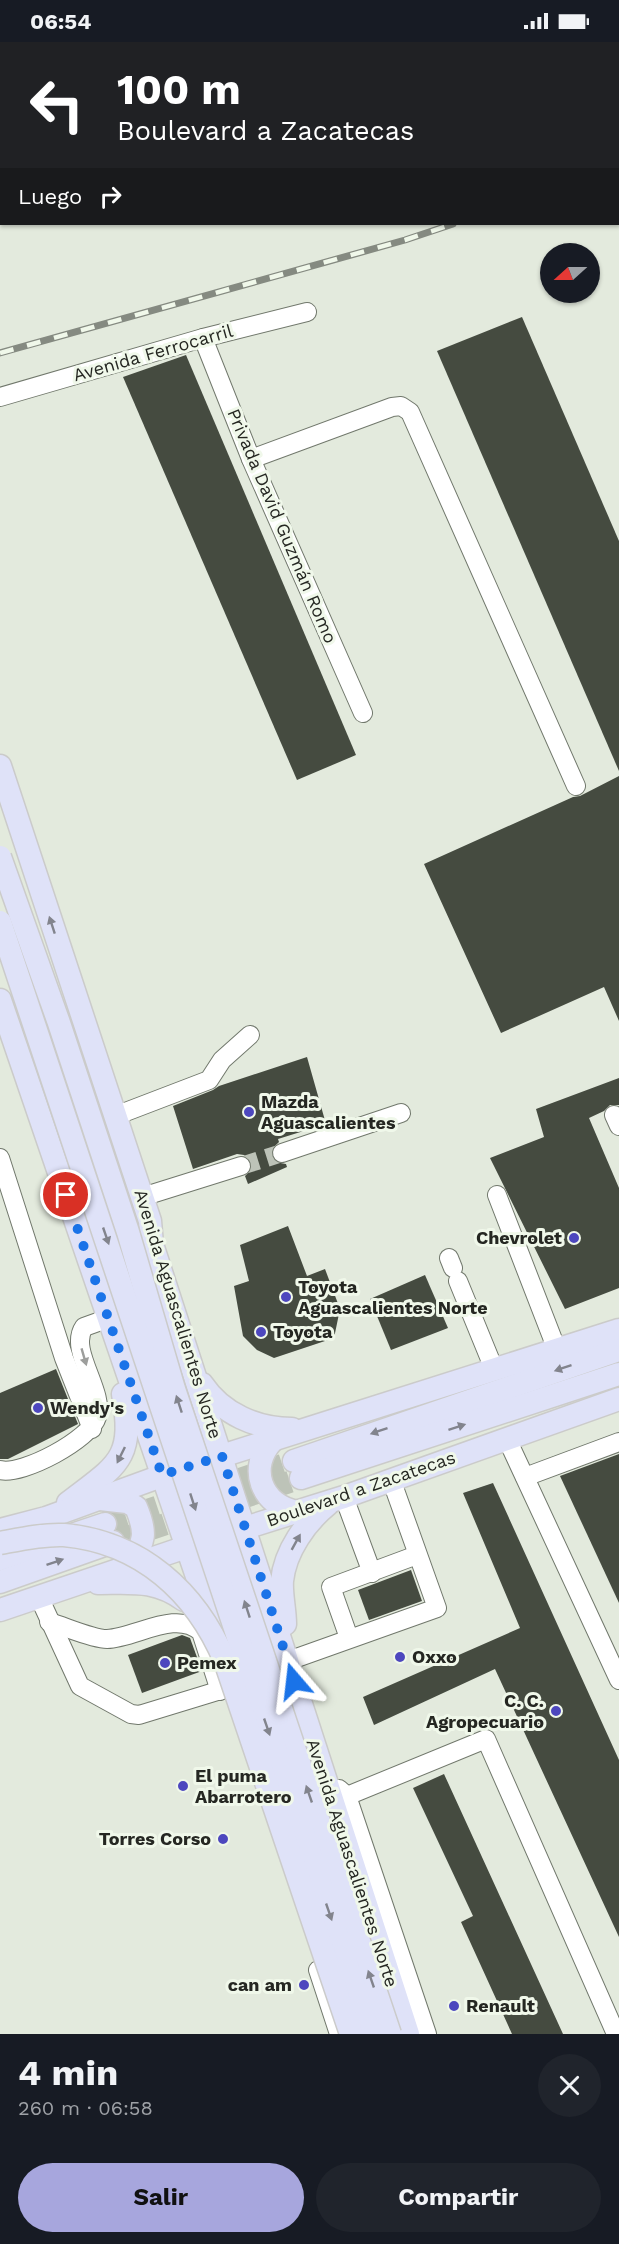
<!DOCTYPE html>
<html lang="es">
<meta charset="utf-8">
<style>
:root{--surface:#171b24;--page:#20242c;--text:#f1f3f6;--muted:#9ea1a6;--accent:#a7a6dd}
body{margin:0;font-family:"Work Sans",sans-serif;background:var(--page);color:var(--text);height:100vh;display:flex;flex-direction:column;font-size:22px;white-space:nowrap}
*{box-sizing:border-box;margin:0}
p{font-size:20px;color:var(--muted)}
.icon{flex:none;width:33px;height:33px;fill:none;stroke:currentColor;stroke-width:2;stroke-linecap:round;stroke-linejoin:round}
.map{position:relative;height:1992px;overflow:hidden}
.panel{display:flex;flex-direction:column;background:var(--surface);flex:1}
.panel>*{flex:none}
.hud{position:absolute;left:0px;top:0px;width:620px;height:183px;box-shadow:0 2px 4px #0004;background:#202124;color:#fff;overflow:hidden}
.needle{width:39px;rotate:249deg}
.fabs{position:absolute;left:540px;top:201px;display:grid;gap:12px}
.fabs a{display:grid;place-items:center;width:60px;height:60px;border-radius:50%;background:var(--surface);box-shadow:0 2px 4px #0004;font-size:30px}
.pin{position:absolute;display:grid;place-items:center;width:51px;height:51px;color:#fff;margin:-26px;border:3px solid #fff;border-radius:50%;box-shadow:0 2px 6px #0007}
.me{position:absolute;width:66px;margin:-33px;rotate:343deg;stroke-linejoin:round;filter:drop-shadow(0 0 4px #0008)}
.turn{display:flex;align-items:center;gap:21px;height:126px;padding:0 18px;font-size:27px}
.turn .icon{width:78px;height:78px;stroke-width:2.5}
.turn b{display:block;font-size:42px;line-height:51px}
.then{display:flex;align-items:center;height:57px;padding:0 18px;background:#0003;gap:12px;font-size:22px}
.round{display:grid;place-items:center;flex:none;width:63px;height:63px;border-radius:32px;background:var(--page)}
.overview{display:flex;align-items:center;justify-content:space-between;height:102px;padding:0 18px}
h1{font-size:36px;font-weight:700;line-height:45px}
.action{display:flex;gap:12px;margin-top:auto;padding:12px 18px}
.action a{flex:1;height:69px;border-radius:36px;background:var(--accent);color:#111;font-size:24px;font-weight:700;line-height:69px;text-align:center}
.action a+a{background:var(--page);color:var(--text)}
.status{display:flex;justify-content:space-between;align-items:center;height:42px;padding:0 30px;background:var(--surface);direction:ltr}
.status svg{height:16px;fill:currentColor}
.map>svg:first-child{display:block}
.building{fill:#454b40}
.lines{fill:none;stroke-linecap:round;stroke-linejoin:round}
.minor-tunnel{stroke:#bdc3b8;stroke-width:18;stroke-dasharray:18 9;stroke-linecap:butt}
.major-tunnel{stroke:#bdc3b8;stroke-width:22;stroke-dasharray:22 11;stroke-linecap:butt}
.minor-casing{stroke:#71786c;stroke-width:20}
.major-casing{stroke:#cbcbca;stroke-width:25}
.minor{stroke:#fff;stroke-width:18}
.major{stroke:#dfe2f8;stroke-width:22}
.rail-casing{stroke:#858a81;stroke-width:7}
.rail{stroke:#f0f8ea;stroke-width:4.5;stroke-dasharray:14;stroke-linecap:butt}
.major-bridge-casing{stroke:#cbcbca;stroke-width:25;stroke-linecap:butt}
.major-bridge{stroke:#dfe2f8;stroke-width:22}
.oneway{fill:#82848d}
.oneway2{fill:#9d9e9c}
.route{stroke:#1a73e8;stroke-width:10;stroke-dasharray:0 18}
.poi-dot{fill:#4d47be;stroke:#f0f8ea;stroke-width:2}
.labels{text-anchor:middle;stroke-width:6;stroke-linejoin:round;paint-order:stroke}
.street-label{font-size:18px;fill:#252722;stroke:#f0f8ea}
.poi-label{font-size:18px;font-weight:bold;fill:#252722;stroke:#f0f8ea;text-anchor:start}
</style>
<div class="status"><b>06:54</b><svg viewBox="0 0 49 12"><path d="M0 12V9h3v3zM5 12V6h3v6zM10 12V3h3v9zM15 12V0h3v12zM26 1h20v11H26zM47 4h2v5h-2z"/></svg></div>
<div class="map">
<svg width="619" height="1992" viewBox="0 0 619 1992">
<rect width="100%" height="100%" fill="#e3eadd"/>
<g class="building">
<path d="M522,275L619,499V729L437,309Z"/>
<path d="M186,313L356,713L297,738L123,335Z"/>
<path d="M619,734V979L604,945L501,991L424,822L573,755L580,754Z"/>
<path d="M307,1015L326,1082L278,1097L279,1100L271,1108V1114L275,1120L286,1122L287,1125L248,1142L245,1134L252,1127V1121L244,1113L237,1112L193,1127L173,1064L213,1048L219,1044Z"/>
<path d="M619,1036V1063H610L604,1069L589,1076L619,1146V1246L565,1267L490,1116L544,1095L536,1067Z"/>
<path d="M288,1184L307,1234L325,1227L340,1267L334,1296L274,1316L257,1308L243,1294L234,1244L249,1239L240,1203Z"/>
<path d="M425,1233L448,1286L391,1308L370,1257Z"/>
<path d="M56,1327L78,1382L8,1417H0V1351Z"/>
<path d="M619,1412V1561L560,1434Z"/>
<path d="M493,1441L619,1718V1895L495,1627L374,1683L363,1655L520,1586L463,1451Z"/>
<path d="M411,1528L422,1559L369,1578L358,1548Z"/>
<path d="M182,1593L190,1596L202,1629L142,1651L128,1613Z"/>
<path d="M444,1732L563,1992H512L461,1880L473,1874L413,1746Z"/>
</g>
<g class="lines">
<path class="minor-tunnel" d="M241,1124L282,1111"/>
<g class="major-tunnel">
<path d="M105,1482L294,1419"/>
<path d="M113,1500L301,1436"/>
</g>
<g class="minor-casing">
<g id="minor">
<path d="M203,296L251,417L363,671"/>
<path d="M0,355L203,296L307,270"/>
<path d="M251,417L392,365L401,364L410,370L576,744"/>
<path d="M614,1073L619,1084"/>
<path d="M115,1074L209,1038L222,1018L250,993"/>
<path d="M282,1111L401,1071"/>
<path d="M0,1116L64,1316L92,1387"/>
<path d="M497,1153L557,1308"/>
<path d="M142,1155L241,1124"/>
<path d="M449,1216L453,1226"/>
<path d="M458,1239L494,1327"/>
<path d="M507,1397L619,1638"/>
<path d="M0,1428C22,1434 91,1397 97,1375C105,1349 68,1308 84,1285L109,1276"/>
<path d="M525,1435L619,1400"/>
<path d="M344,1455L372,1531"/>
<path d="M39,1555L80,1644L131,1672L139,1673L234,1644"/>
<path d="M49,1580C64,1584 92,1597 107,1597C136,1596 176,1567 201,1590L220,1649"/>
<path d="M349,1596L331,1545L417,1513"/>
<path d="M288,1619L437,1566L391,1437"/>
<path d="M339,1747L347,1754L427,1992"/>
<path d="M347,1754L486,1697L616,1992"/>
<path d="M318,1928L339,1992"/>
</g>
</g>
<g class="major-casing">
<g id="major">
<path d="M314,2L318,0"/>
<path d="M388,2L392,0"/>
<path d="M0,135H2"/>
<path d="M0,165H2"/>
<path d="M0,724L150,1179L152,1202L408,1992"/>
<path d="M0,958L217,1593"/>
<path d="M202,1342C222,1372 257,1387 292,1387"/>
<path d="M273,1398C247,1425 261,1464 298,1470"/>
<path d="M209,1418L619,1288"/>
<path d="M294,1419L619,1308"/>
<path d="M301,1436L619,1332"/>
<path d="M100,1457L127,1460L136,1465C147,1491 145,1499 130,1523"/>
<path d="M68,1461C117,1423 135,1418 123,1352"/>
<path d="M0,1488L46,1476L175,1429"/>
<path d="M232,1490L344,1455L619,1357"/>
<path d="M0,1517L105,1482"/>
<path d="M0,1540L113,1500"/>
<path d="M98,1541C132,1541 155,1537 184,1558"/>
<path d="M0,1568L201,1500"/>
<path d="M285,1582C285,1568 281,1552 282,1539C285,1509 306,1480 328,1462"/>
</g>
</g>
<use href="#minor" class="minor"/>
<use href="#major" class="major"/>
<g class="rail-casing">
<g id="rail">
<path d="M618,123H619"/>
<path d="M0,311L405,198L453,182"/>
</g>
</g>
<use href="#rail" class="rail"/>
<g class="major-bridge-casing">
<g id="major-bridge">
<path d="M0,815L59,981L128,1190L174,1347L390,1992"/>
<path d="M0,880L370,1992"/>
<path d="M0,1501C21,1497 43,1492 64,1493C141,1500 196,1550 225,1619L351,1992"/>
</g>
</g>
<use href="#major-bridge" class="major-bridge"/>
</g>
<defs><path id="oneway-solid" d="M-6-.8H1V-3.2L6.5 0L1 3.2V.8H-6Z" transform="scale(1.5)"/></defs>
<g class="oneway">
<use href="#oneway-solid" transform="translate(52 883) rotate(-108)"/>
<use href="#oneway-solid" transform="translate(106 1194) rotate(71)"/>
<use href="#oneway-solid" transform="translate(563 1326) rotate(161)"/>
<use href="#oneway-solid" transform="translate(179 1362) rotate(-108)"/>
<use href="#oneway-solid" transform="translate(457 1385) rotate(-18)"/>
<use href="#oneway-solid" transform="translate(379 1389) rotate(161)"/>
<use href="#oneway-solid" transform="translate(121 1413) rotate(116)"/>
<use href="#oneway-solid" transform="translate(193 1460) rotate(72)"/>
<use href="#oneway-solid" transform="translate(296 1500) rotate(-61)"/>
<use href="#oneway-solid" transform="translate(55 1520) rotate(-19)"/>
<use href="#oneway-solid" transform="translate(247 1567) rotate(-108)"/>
<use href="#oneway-solid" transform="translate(267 1685) rotate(71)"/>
<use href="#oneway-solid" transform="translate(309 1752) rotate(-109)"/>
<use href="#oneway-solid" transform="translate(329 1870) rotate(71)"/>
<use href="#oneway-solid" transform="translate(371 1937) rotate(-109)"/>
</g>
<use class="oneway2" href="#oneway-solid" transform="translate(84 1315) rotate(74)"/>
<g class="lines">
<path class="route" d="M66,1153L162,1433L222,1414L294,1639"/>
</g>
<g class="poi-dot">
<circle cx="249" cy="1070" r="6"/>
<circle cx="574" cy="1196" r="6"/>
<circle cx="286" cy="1255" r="6"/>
<circle cx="261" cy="1290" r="6"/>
<circle cx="38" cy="1366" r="6"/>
<circle cx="400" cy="1615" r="6"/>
<circle cx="165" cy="1621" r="6"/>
<circle cx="556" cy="1669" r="6"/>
<circle cx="183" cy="1744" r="6"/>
<circle cx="223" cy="1797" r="6"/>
<circle cx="304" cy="1943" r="6"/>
<circle cx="454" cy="1964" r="6"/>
</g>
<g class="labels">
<g class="street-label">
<text transform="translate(153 311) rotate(-16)" y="6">Avenida Ferrocarril</text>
<text transform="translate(282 484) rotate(67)" y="6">Privada David Guzmán Romo</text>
<text transform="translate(178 1272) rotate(73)" y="6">Avenida Aguascalientes Norte</text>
<text transform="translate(361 1447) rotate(-19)" y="6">Boulevard a Zacatecas</text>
<text transform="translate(352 1821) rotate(72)" y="6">Avenida Aguascalientes Norte</text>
</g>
<g class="poi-label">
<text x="261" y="1066">Mazda<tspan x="261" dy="21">Aguascalientes</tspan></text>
<text x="562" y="1202" text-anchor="end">Chevrolet</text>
<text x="298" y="1251">Toyota<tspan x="298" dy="21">Aguascalientes Norte</tspan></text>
<text x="273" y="1296">Toyota</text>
<text x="50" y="1372">Wendy's</text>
<text x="412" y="1621">Oxxo</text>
<text x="177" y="1627">Pemex</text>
<text x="544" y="1665" text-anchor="end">C. C.<tspan x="544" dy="21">Agropecuario</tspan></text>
<text x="195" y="1740">El puma<tspan x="195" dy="21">Abarrotero</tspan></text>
<text x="211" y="1803" text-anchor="end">Torres Corso</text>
<text x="292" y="1949" text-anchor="end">can am</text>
<text x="466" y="1970">Renault</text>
</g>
</g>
</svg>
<div class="fabs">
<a><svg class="needle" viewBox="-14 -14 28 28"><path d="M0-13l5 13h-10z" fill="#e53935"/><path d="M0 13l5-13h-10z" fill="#9ea1a6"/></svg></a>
</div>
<div class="pin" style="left:66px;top:1153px;background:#d93025"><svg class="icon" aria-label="arrive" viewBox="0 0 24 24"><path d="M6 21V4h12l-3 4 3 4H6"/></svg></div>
<svg class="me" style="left:294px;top:1639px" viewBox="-20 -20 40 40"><path d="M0-17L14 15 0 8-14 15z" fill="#1a73e8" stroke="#fff" stroke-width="4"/></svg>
<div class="hud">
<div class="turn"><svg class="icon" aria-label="left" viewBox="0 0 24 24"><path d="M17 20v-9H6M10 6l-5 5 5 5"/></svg><div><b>100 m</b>Boulevard a Zacatecas</div></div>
<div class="then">Luego<svg class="icon" aria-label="right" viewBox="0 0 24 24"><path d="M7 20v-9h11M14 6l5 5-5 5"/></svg></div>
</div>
</div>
<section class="panel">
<div class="overview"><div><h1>4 min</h1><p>260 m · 06:58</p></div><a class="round"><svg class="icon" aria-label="close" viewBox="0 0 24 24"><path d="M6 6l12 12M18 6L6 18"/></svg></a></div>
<div class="action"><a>Salir</a><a>Compartir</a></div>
</section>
